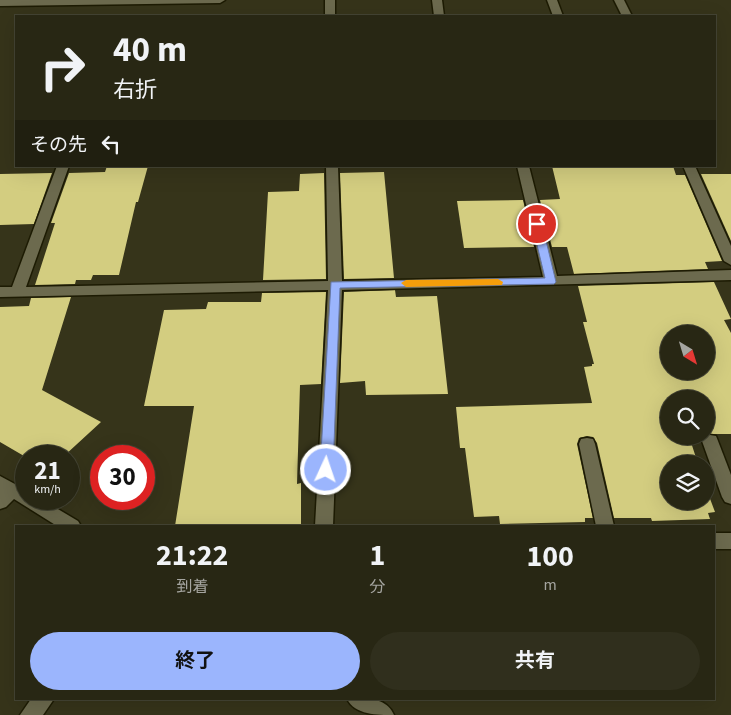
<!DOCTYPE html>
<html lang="ja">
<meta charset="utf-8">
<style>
:root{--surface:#282714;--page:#302f1d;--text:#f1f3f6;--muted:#a5a5a0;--line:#444434;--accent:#9bb5fd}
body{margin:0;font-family:"Source Sans 3","Noto Sans JP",sans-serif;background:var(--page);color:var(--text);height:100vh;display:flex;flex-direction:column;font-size:19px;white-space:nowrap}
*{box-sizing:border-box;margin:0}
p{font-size:16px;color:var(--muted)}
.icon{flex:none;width:28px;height:28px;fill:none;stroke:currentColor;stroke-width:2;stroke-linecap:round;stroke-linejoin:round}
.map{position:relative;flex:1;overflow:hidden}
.drawer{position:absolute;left:15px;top:525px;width:700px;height:175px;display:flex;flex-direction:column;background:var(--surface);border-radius:0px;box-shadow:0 5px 20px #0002,0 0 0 1px var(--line)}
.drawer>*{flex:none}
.guide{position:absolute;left:15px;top:15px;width:701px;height:152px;border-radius:0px;box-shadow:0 5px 20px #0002,0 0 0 1px var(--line);background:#282714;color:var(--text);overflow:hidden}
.needle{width:32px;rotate:142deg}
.tools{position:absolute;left:660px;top:325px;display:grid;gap:10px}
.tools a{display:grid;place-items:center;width:55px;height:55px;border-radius:50%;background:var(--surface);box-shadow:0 5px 20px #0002,0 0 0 1px var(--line);font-size:25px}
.speed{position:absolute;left:15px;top:445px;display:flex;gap:10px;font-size:25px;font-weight:700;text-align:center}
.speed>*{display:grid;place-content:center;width:65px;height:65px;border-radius:50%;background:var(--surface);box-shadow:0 5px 20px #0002,0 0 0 1px var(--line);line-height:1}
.speed small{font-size:12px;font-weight:400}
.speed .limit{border:8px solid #d22;background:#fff;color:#111}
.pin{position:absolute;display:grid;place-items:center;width:42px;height:42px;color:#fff;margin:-21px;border:2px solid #fff;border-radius:50%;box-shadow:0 1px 5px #0007}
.me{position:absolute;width:55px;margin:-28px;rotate:3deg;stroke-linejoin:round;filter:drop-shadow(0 0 4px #0008)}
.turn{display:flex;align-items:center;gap:18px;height:105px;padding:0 15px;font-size:22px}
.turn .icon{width:65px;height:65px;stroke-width:2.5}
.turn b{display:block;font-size:35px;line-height:42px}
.then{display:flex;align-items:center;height:48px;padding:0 15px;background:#0003;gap:10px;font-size:19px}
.eta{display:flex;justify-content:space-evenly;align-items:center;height:85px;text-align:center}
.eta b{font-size:30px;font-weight:700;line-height:35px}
.action{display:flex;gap:10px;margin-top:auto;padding:10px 15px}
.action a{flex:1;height:58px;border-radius:30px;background:var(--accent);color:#111;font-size:20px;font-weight:700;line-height:58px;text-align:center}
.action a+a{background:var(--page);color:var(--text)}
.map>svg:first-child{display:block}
.building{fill:#d3cd80;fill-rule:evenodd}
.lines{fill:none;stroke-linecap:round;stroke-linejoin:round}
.minor-casing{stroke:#1d1b03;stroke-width:3}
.minor{fill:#6c6a4e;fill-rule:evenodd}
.route{fill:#9bb5fd;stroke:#6576a4}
.slow{fill:#f59e0b}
</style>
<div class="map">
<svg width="731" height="715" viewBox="0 0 731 715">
<rect width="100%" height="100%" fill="#36341a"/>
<g class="building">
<path d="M107,166H148L138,202H136L119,275H93L91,280H76L75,284L35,285L55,223H51L69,173L105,172Z"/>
<path d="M552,166H673L676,175H685L722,261L705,262L708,269L574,274L567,247H552L540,200L560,199Z"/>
<path d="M384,172L394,278L344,279L340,173Z"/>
<path d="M52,173L34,224L0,225V174Z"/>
<path d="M324,173L326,279L263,280L268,192L299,191L300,174Z"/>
<path d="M701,174H731V241Z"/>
<path d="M523,200L534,247L464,248L457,201Z"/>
<path d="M714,282L731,319L724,320L731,333V434H706V399H669V436H689L698,464H669V501H706V488L715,512L708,513L710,519L652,521L651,518H614L597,443L593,437L587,436L579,438L577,444L593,518H585V522L500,524L499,516L474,517L465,448H460L456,407L592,403L584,367L592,366V364H594L583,322H587L578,286ZM669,334H706V371H669Z"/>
<path d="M395,290L396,297L437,296L448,394L366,395L365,381L340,383L344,292Z"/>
<path d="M326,292L321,384L300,385L297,484L301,483V526H175L194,406H144L164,310L206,309L208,302H261L262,293Z"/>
<path d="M71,297L42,390L101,422L64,456H24L0,442V307L29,306L31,298Z"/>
</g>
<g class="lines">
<g class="minor-casing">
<g id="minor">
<path d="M0,0H225L220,3L0,6Z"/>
<rect x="325" y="0" width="10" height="16"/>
<path d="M432,0H442L444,16H434Z"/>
<path d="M547,0H557L563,16H553Z"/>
<path d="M614,0H624L632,16H622Z"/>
<path d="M57,166H69L26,287L328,281L326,166H338L342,281L543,277L517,166H529L557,276L731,270V280L342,290L333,526H315L328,290L0,297V287H12Z"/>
<path d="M683,166H695L731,246V265L724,261Z"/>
<path d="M710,435L716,436L718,441L731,475V504L725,502L722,497L702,441L704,436Z"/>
<path d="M587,438L593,439L595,444L614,526H596L579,444L581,439Z"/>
<path d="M0,476L26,490V499H41L78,521L81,526H57L14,499L6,507L0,509Z"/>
<rect x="714" y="533" width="17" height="16"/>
<path d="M31,699H54L43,715H20Z"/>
<path d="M347,699C364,698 386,696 394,715C377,715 355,715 347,699Z"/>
</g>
</g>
<use href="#minor" class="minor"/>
</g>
<path class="route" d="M537,221L542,224L556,282L554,284L340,288L333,470L331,474H322L320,470L331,282L545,278L532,224Z"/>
<path class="slow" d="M498,279L503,282L502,285L406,287L401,283L406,280Z"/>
</svg>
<div class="tools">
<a><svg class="needle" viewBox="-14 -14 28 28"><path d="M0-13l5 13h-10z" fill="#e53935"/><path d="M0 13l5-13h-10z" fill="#a5a5a0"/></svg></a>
<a><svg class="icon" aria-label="search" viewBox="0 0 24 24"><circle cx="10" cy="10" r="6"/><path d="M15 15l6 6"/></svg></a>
<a><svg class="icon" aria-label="layers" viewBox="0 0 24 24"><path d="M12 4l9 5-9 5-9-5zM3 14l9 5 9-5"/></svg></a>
</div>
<div class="speed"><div>21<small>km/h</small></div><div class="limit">30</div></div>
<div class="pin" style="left:537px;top:224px;background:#d93025"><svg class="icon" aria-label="arrive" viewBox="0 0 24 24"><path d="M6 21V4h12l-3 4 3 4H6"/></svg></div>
<svg class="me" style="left:326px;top:470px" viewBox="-20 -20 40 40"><circle r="17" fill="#9bb5fd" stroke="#fff" stroke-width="3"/><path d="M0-11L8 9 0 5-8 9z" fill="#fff"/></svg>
<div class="guide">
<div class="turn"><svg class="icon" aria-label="right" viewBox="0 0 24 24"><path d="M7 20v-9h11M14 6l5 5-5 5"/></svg><div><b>40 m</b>右折</div></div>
<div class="then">その先<svg class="icon" aria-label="left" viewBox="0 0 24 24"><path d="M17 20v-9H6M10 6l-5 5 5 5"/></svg></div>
</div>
<section class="drawer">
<div class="eta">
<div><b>21:22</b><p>到着</p></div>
<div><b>1</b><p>分</p></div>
<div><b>100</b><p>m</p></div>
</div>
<div class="action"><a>終了</a><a>共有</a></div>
</section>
</div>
